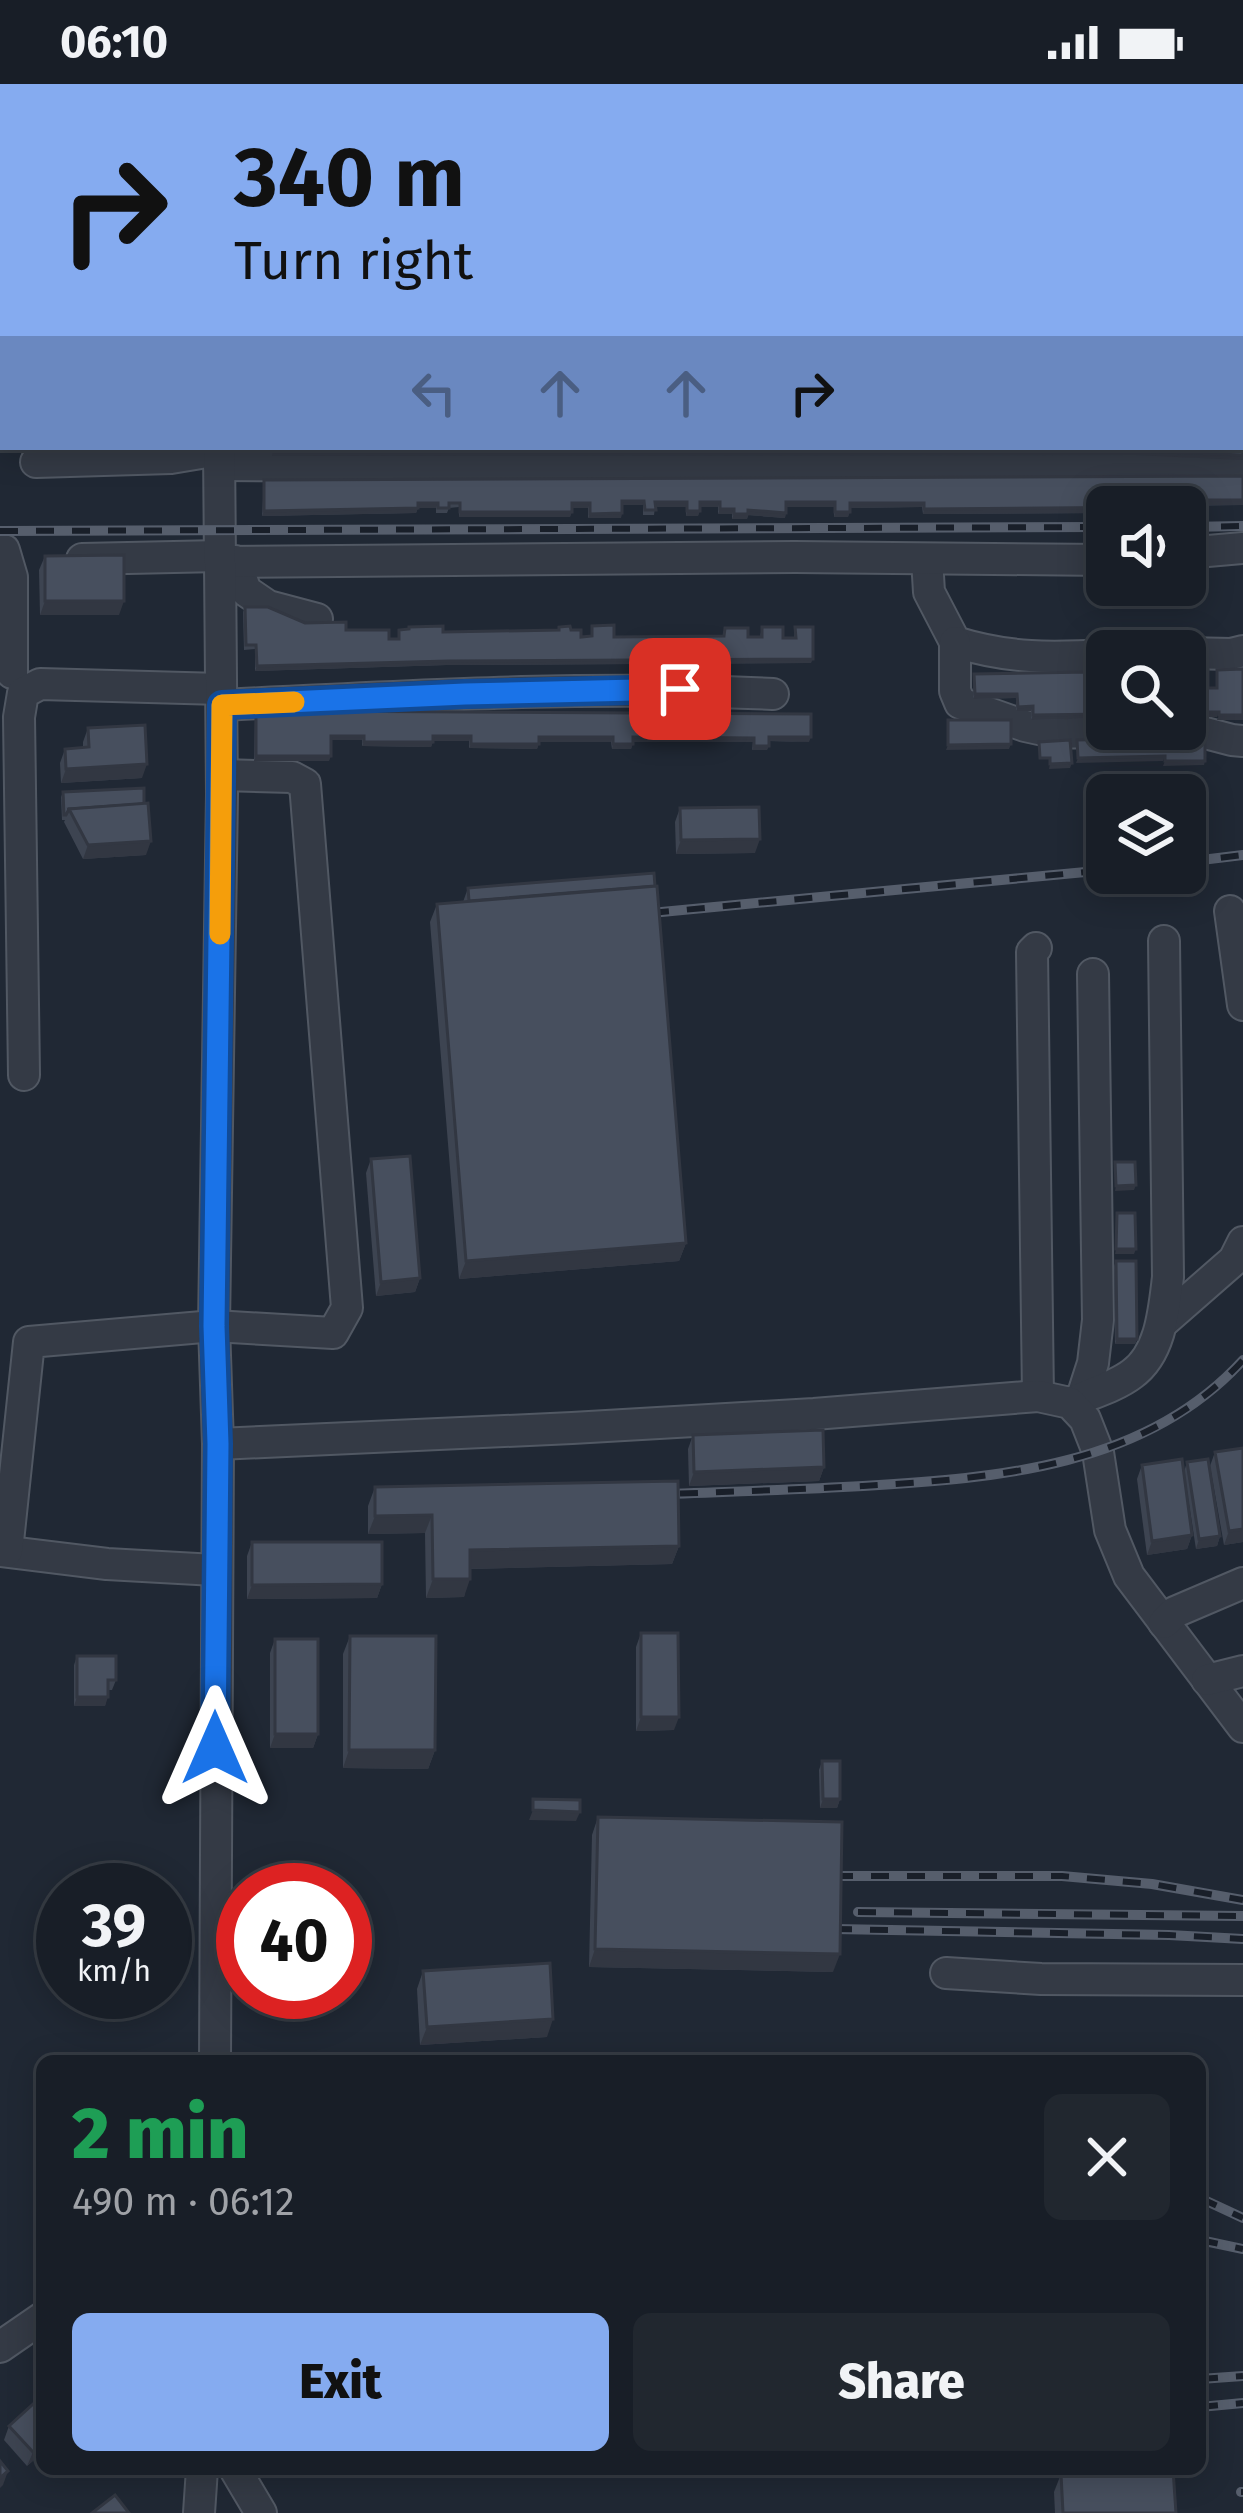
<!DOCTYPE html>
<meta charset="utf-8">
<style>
:root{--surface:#181e27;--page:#21272f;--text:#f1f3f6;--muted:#9fa2a7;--line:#363c44;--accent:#85abf0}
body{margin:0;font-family:"Fira Sans",sans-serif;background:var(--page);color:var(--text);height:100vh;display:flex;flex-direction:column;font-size:45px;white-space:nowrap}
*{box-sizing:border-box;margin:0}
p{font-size:39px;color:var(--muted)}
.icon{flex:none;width:66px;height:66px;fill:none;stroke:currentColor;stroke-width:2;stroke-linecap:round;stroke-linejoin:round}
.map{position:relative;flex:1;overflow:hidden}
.side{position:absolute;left:36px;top:1971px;width:1170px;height:420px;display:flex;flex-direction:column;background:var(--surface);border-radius:18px;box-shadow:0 6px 30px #0003,0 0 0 3px var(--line)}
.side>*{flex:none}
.banner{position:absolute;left:0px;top:0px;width:1245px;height:366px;box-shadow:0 6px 30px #0003,0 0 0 3px var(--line);background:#85abf0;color:#111;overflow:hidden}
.fabs{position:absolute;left:1086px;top:402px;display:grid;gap:24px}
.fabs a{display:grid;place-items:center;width:120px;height:120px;border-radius:18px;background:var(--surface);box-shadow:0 6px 30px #0003,0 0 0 3px var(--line);font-size:60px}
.speed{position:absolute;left:36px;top:1779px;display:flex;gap:24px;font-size:60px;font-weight:700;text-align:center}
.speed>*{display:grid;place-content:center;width:156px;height:156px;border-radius:50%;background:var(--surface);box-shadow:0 6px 30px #0003,0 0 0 3px var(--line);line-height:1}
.speed small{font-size:30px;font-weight:400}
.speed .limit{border:18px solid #d22;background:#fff;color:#111}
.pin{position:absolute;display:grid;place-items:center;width:102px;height:102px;color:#fff;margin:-51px;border-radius:24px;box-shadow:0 6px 18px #0006}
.me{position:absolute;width:132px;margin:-66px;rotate:0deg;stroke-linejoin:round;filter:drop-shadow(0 0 9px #0008)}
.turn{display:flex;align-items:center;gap:42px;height:252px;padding:0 36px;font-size:54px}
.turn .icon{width:156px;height:156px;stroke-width:2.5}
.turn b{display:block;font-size:84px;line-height:102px}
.lanes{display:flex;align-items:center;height:114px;padding:0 36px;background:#0003;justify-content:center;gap:60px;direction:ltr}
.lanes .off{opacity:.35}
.round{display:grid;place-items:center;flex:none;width:126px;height:126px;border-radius:18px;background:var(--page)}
.summary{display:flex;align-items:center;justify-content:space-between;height:204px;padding:0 36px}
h1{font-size:72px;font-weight:800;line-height:90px;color:#1e9e55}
.button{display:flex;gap:24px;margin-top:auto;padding:24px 36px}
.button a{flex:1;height:138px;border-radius:18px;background:var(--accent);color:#111;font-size:48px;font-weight:800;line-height:138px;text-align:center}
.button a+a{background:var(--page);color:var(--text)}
.status{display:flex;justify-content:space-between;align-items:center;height:84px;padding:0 60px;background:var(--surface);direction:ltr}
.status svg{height:33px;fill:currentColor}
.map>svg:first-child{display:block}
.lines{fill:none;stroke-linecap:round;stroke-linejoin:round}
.minor-casing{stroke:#515863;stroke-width:34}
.minor{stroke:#343a45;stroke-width:30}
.rail-casing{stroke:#565e6c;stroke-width:10}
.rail{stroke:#191f29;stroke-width:6;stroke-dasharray:18;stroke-linecap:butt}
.wall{fill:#3d4451}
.shaded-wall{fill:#323742}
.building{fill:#474f5e;stroke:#323742;stroke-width:3}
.route-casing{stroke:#114b97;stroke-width:30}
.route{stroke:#1a73e8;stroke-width:21}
.slow{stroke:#f59e0b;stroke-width:21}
</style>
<div class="status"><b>06:10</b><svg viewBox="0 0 49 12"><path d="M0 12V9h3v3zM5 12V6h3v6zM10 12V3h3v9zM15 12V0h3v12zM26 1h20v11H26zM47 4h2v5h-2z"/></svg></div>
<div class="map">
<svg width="1243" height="2429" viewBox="0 0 1243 2429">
<rect width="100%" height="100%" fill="#202834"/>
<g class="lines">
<g class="minor-casing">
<g id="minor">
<path d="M149,3V0"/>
<path d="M210,3V0"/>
<path d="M36,378L171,374L219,366"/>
<path d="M219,381L1243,385"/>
<path d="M0,465L4,466L12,493V589"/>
<path d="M1185,469L1243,464"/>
<path d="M82,475L220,472"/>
<path d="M927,475L929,508L955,558C1010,575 1051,574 1107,571"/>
<path d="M235,477L246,507L268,522L317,535"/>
<path d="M221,478L795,473L1107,476"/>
<path d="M955,558V607L960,619L1025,642L1057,649L1190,645L1232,656L1243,657"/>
<path d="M1185,569L1231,570L1243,567"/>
<path d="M222,621C405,612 589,601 773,610"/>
<path d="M1230,827L1243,921"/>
<path d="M1036,864L1032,868L1038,1312"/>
<path d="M24,991L19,633L23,609L40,600L221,605"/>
<path d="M1162,1239L1234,1176L1243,1158"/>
<path d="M1082,1313L1093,1279L1098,1236L1093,890"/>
<path d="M1070,1319C1089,1310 1115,1303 1132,1290C1161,1269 1164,1226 1168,1193L1164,857"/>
<path d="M218,1360L572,1344L814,1330L1038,1312L1070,1319L1085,1335L1098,1368L1110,1446L1129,1492L1243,1643"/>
<path d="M0,1467L107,1480L215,1486"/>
<path d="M7,1467L29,1258L214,1242L333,1249L347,1224L305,700L292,693L222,691"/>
<path d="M1164,1539L1175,1528L1243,1499"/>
<path d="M1207,1596L1243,1587"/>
<path d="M946,1889L1041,1895L1243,1896"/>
<path d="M215,1977L218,1360L214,1242L222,710L219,363"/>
<path d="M0,2263L42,2234"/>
<path d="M235,2385L261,2429"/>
<path d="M199,2429L202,2385"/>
</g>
</g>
<use href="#minor" class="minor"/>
<g class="rail-casing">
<g id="rail">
<path d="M1185,443L1243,442"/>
<path d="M0,447L1107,443"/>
<path d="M1185,778L1243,771"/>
<path d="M651,829L1107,786"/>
<path d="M644,1411C717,1408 790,1406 863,1402C998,1394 1146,1383 1243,1276"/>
<path d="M835,1792H1062L1152,1800L1243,1816"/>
<path d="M858,1828L1243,1832"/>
<path d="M834,1845L1169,1851L1243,1855"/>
<path d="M1200,2114L1243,2134"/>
<path d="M1200,2156L1243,2165"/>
<path d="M1200,2295L1243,2292"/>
<path d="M1200,2323L1243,2319"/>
<path d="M1241,2408H1243"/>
</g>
</g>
<use href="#rail" class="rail"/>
</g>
<g class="wall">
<rect x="480" y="0" width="292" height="3"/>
<path d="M264,396L1243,421L1107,423V429L923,430L922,423L850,424L848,433H834V423H786L785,434L748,431L747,435H732V430H718V423H700L698,432H686V423H655L654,431H643V421H622L621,434H588V424H572L570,433H459V423L449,424L447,429H436V424H418L416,429L262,432Z"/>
<path d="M45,472L119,531H40L39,486Z"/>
<path d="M245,523L305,539L389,555H398L399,546L443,548L571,546L581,553H591L592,542L614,553L723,552L725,544L748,553H760L762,543L783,554H794L795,543L811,579L447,581L255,587V565L244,566L243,528Z"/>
<path d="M1101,587L1107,634L1031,636V627H1016V614L973,615L974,590L1100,607Z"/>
<path d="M256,624L300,627L809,658L769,657L767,666H752L753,658H633L631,665H612L611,658H539L537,665L469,664V657H433L431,663L362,662V656H331L329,677H254L255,629Z"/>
<path d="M88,644L142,694L61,699L60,679L65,665L83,664V658Z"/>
<path d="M63,708L146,771L83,775L64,738L65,736H62L61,713Z"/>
<path d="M680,724L755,769L676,770L675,738Z"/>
<path d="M468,804L686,1159L679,1177L459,1195L430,838L437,820L463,818Z"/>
<path d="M371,1075L420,1194L415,1208L376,1212L366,1089Z"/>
<path d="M1116,1177L1137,1255L1135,1260H1115L1114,1182Z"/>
<path d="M693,1351L824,1383L819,1397L689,1402L688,1365Z"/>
<path d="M1243,1364V1458L1224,1461L1210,1382L1215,1368Z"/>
<path d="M1187,1378L1220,1452L1217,1462L1196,1465L1184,1388Z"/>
<path d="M1142,1381L1192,1451L1187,1465L1147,1471L1137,1395Z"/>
<path d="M375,1403L679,1462L672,1480L470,1485L464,1513L426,1514L425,1449L368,1450V1422Z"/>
<path d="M252,1458L382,1500L377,1514L247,1515V1472Z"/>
<path d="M641,1549L674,1646L636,1647V1563Z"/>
<path d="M350,1552L435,1666L428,1685L343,1684V1570Z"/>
<path d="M275,1555L318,1650L313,1664H270V1569Z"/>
<path d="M77,1572L116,1596L112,1606H108L105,1622H74V1581Z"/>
<path d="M822,1677L840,1715L837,1724H820L819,1686Z"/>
<path d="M598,1733L833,1888L589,1883L592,1751Z"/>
<path d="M423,1887L547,1953L420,1961L417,1905Z"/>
<path d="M42,2312V2369L27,2382L4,2356L9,2342Z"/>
<path d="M1061,2390L1176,2429H1055L1054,2408Z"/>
</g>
<g class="shaded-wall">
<path d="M273,367H1137L1243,371V376L1135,371L272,372Z"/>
<path d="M1168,416H1243V421H1166Z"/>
<path d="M622,417H644L643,421H620Z"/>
<path d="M655,418H687L686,423H654Z"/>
<path d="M700,418H720L718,423H698Z"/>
<path d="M786,418H835L834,423H785Z"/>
<path d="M418,419H438L436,424H416Z"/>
<path d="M572,419H590L588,424H570Z"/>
<path d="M850,419H924L922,423L848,424Z"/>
<path d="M418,424L416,429L262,432L264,427Z"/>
<path d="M1107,424V429L923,430L924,425Z"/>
<path d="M720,425H734L732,430H718Z"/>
<path d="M748,426L786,429L785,434L748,431L747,435H732L734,430Z"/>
<path d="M687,427H700L698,432H686Z"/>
<path d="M460,428H572L570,433H459Z"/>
<path d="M835,428H850L848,433H834Z"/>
<path d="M622,429L621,434H588L590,430Z"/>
<path d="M45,517H124L119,531H40Z"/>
<path d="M813,575L811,579L447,581L255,587L257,582L449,577Z"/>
<path d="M975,610H1017L1016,614L973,615Z"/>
<path d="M1033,622L1031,627H1016L1018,623Z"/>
<path d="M1185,628H1219L1217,633H1185Z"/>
<path d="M1107,630V634L1031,636L1033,631Z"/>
<path d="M1219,631H1243V636H1217Z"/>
<path d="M331,652H364L362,656H330Z"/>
<path d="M433,652H471L469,657H432Z"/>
<path d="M539,653H613L611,658H537Z"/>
<path d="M633,653L754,654L753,658H631Z"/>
<path d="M769,653H811L809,658L767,657Z"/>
<path d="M364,658H433L431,663L362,662Z"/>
<path d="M471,660H539L537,665L469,664Z"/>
<path d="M613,660H633L631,665H612Z"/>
<path d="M1011,660L1009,665L946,666L948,661Z"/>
<path d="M754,662H769L767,666H752Z"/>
<path d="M256,672H331L329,677H254Z"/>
<path d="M1165,672L1163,677L1076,679L1078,674Z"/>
<path d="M1165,677H1205L1204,681L1163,682Z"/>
<path d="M1072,679L1070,684L1049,685L1050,680Z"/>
<path d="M147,680L142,694L61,699L66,685Z"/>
<path d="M760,755L755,769L676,770L681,756Z"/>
<path d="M151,757L146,771L83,775L88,761Z"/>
<path d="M1136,1101L1134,1106L1115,1107L1116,1102Z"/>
<path d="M686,1159L679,1177L459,1195L466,1177Z"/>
<path d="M1116,1165H1136L1134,1170H1115Z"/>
<path d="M420,1194L415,1208L376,1212L381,1198Z"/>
<path d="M1117,1255H1137L1135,1260H1115Z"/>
<path d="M824,1383L819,1397L689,1402L694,1388Z"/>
<path d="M432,1431L425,1449L368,1450L375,1432Z"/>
<path d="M1243,1445V1458L1224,1461L1229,1447Z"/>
<path d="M1192,1451L1187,1465L1147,1471L1152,1457Z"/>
<path d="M1220,1452L1217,1462L1196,1465L1199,1455Z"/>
<path d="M679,1462L672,1480L463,1485L470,1466Z"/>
<path d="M433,1495H470L464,1513L426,1514Z"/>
<path d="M382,1500L377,1514L247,1515L252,1501Z"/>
<path d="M77,1613H108L105,1622H74Z"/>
<path d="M641,1633H679L674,1646L636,1647Z"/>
<path d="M275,1650H318L313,1664H270Z"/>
<path d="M349,1666H435L428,1685L343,1684Z"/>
<path d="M823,1715H840L837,1724H820Z"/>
<path d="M533,1726L580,1728L576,1737L529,1736Z"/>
<path d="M595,1865L840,1870L833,1888L589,1883Z"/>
<path d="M553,1935L547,1953L420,1961L427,1943Z"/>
<path d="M42,2359V2369L27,2382L33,2368Z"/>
<path d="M8,2387L3,2401L0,2404V2394Z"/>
</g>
<g class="building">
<path d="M550,0H772V3H567Z"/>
<path d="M907,0H974V3H906Z"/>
<path d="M1121,0H1137V3H1120Z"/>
<path d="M1138,0H1177V3H1137Z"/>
<path d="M1179,0H1243V241L1242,3H1178Z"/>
<path d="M1242,351L1243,371L1137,367H273V363H1242Z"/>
<path d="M1243,392V416H1168V423L924,425V419H850V428H835V418H786V429L748,426V430H734V425H720V418H700V427H687V418H655L656,426H645L644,417H622V429L590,430V419H572V428H460V419H449V424H438V419H418V424L264,427V396Z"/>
<path d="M124,471V517H45V472Z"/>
<path d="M245,523H268L305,539L346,538V546H389V555H399V546L409,545V543L443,542V548L559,546V543L570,542L571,546H581V553L592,552V542L614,541V553L724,552L725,544H748V553H762V543H783V554H796L795,543H813V575L449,577L257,582L256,561H246Z"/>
<path d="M1243,585V631H1219V628H1185V586H1208V604H1217V586Z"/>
<path d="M1101,587H1107V630L1033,631V622L1018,623L1017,610H975L974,590L1090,588L1091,607H1101Z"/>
<path d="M256,624H300V627L811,630V653H769V662H754V654L633,653V660H613V653H539V660H471V652H433V658H364V652H331V672H256Z"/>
<path d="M948,636H1011V660L948,661Z"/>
<path d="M145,641L147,680L66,685L65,665L89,663L88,644Z"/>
<path d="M1205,653V677H1165V672L1078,674L1077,656Z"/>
<path d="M1070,656L1072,679L1050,680V674H1040L1039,658Z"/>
<path d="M144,704V720L69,725L66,731H64L63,708Z"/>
<path d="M148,719L151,757L88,761L69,725Z"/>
<path d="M759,723L760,755L681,756L680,724Z"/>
<path d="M654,789L655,802L469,817L468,804Z"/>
<path d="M657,802L686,1159L466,1177L437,820Z"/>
<path d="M410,1072L420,1194L381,1198L371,1075Z"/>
<path d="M1115,1078H1135L1136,1101L1116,1102Z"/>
<path d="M1117,1129H1135L1136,1165H1116Z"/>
<path d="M1116,1177H1136L1137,1255H1117Z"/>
<path d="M823,1346L824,1383L694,1388L693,1351Z"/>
<path d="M1243,1364V1445L1229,1447L1215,1368Z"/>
<path d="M1182,1375L1192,1451L1152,1457L1142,1381Z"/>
<path d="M1208,1375L1220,1452L1199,1455L1187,1378Z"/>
<path d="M678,1397L679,1462L470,1466V1495H433L432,1431L375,1432V1403Z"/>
<path d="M252,1458H382V1500L252,1501Z"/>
<path d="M641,1549H678L679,1633H641Z"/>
<path d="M350,1552H436L435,1666H349Z"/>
<rect x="275" y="1555" width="43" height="95"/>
<path d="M77,1572H116V1596H108V1613H77Z"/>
<path d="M822,1677H840V1715H823Z"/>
<path d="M533,1715L580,1716V1728L533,1726Z"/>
<path d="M598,1733L842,1738L840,1870L595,1865Z"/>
<path d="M550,1879L553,1935L427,1943L423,1887Z"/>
<path d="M42,2312V2359L33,2368L9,2342Z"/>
<path d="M0,2377L8,2387L0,2394Z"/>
<path d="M1138,2385H1173L1176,2429H1063L1061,2390Z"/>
<path d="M115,2411L129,2429H92Z"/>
</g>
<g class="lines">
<g class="route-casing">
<path id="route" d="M215,1664L218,1360L214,1242L222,621L465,610L680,605"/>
</g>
<use href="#route" class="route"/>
<path class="slow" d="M220,850L222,621L294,618"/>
</g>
</svg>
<div class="fabs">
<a><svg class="icon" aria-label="sound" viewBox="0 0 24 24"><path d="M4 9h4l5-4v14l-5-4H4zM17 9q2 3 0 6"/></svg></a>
<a><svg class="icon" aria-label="search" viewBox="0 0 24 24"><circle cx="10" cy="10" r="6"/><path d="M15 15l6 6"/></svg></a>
<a><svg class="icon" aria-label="layers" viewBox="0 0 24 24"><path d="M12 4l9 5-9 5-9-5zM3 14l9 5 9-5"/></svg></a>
</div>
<div class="speed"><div>39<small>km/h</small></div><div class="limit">40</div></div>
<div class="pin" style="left:680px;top:605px;background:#d93025"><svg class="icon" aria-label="arrive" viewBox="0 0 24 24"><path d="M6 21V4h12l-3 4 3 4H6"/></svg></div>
<svg class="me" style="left:215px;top:1664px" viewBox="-20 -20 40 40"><path d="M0-17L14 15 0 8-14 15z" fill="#1a73e8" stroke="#fff" stroke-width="4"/></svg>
<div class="banner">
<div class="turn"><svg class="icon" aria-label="right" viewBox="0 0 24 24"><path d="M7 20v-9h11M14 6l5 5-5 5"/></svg><div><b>340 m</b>Turn right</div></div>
<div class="lanes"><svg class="icon off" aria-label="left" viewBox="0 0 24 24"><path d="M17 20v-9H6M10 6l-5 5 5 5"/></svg><svg class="icon off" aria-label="ahead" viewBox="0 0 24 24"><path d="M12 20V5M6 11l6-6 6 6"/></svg><svg class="icon off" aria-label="ahead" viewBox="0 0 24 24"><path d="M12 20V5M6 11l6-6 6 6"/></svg><svg class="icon" aria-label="right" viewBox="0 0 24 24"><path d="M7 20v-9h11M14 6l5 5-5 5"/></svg></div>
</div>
<section class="side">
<div class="summary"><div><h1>2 min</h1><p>490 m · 06:12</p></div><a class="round"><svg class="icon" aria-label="close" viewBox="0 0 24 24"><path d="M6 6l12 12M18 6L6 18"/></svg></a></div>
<div class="button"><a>Exit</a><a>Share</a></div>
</section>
</div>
